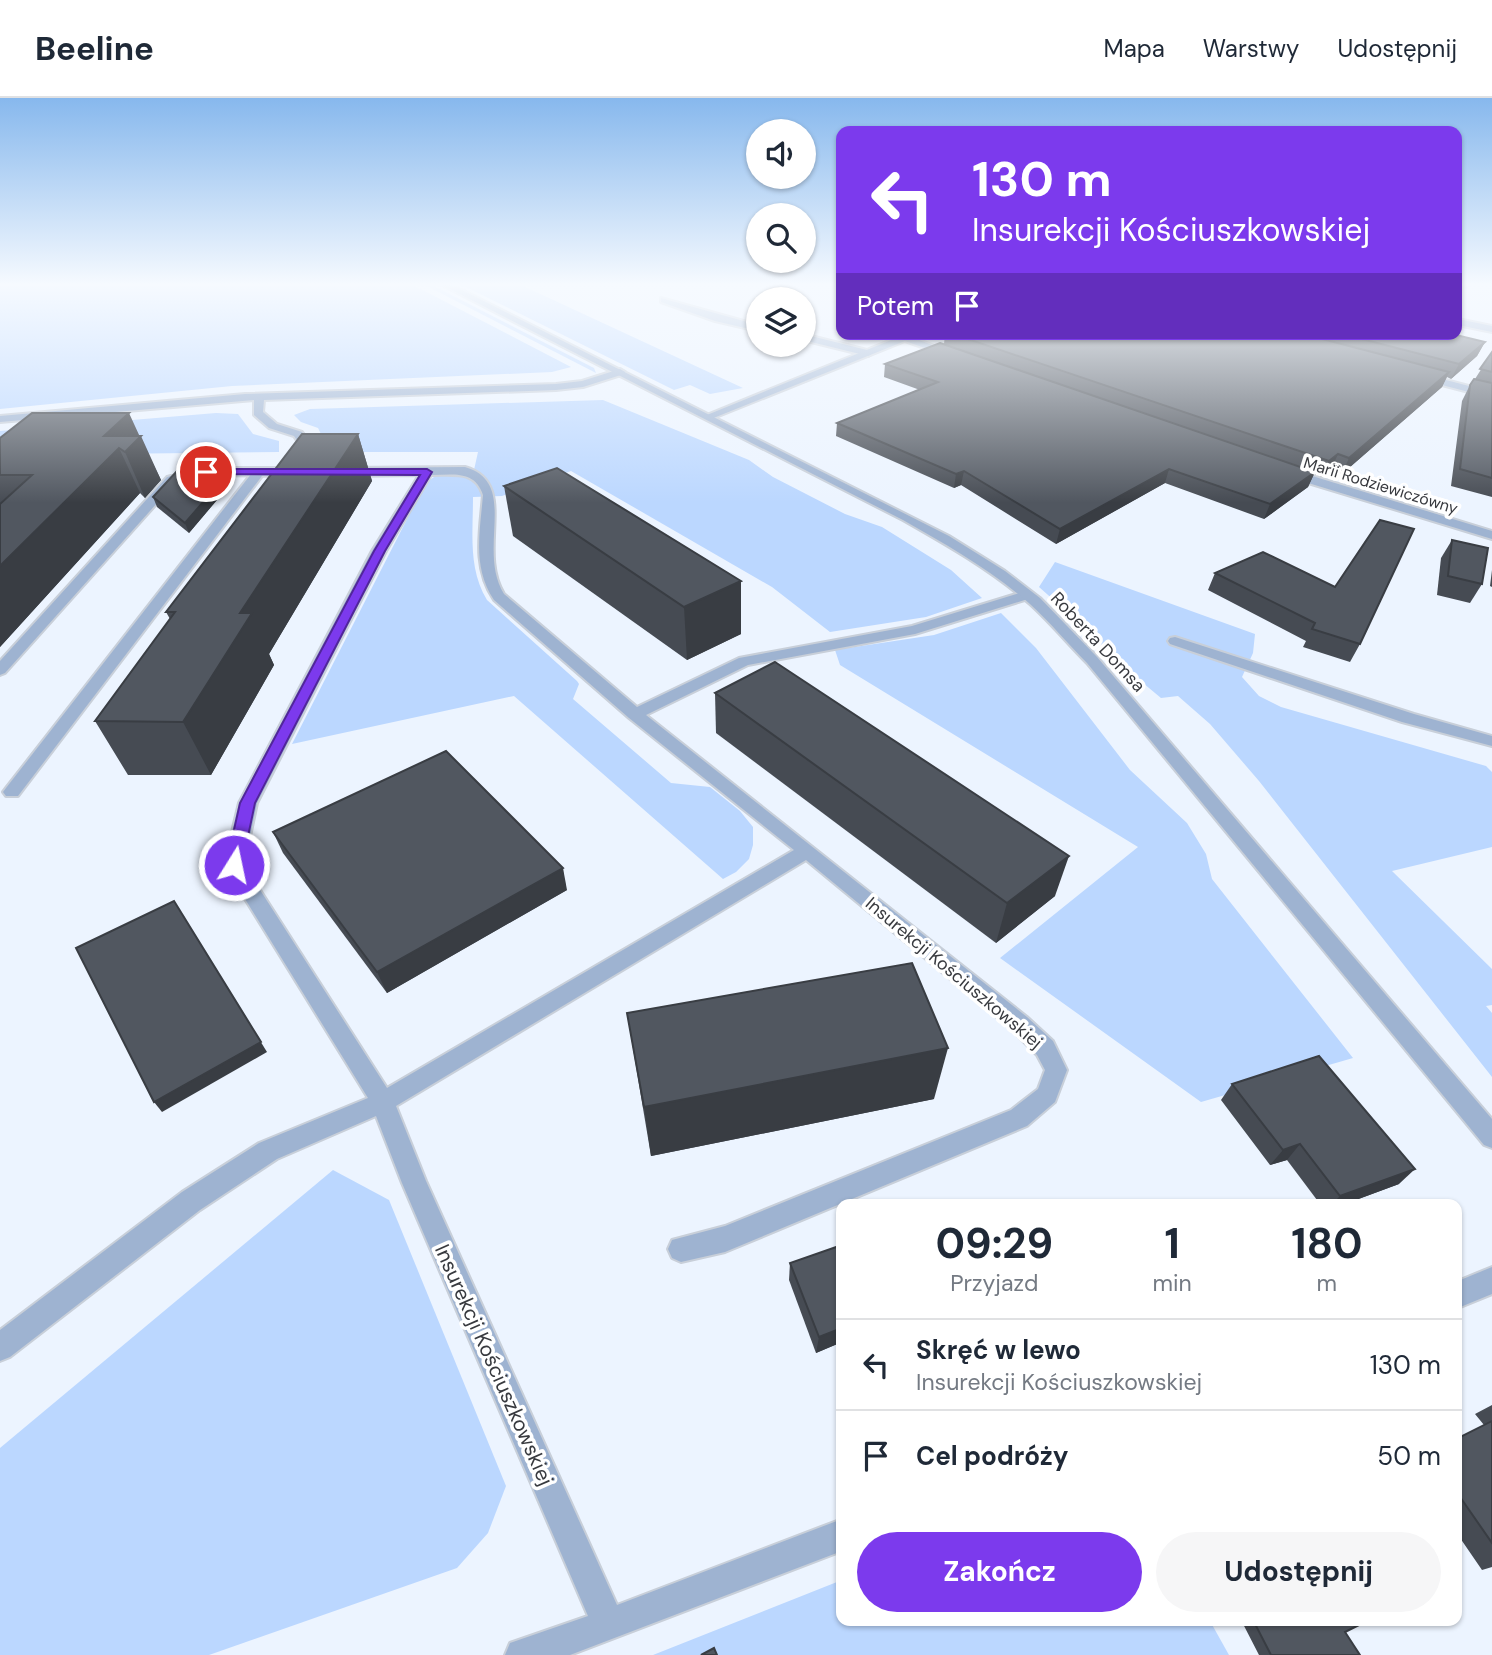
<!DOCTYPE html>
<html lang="pl">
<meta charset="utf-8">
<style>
:root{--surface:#fff;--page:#f6f6f7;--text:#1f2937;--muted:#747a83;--line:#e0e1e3;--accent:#7c3aed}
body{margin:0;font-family:"DM Sans",sans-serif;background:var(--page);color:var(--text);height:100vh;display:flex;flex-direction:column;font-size:26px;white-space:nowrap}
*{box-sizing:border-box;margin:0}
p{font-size:23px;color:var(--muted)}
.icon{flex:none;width:38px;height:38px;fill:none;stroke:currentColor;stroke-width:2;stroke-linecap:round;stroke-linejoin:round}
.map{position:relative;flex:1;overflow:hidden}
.side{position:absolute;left:836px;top:1101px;width:626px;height:427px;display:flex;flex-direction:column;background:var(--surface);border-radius:14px;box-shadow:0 2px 5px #0004}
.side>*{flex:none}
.top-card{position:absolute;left:836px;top:28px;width:626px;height:214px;border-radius:14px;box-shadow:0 2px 5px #0004;background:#7c3aed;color:#fff;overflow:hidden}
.fabs{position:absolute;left:746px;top:21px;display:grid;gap:14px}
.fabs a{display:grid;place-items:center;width:70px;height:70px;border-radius:50%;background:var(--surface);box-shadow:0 2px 5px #0004;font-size:35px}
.pin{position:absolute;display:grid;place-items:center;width:60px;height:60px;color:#fff;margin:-30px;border:4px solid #fff;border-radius:50%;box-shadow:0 2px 7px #0007}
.me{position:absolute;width:77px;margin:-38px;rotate:10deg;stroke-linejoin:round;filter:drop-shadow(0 0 5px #0008)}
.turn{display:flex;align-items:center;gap:24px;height:147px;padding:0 21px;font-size:32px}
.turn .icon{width:91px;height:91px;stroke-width:2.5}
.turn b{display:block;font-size:49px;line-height:60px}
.then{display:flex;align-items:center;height:66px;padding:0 21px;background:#0003;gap:14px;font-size:26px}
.eta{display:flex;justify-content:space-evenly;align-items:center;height:119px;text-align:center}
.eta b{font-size:42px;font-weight:700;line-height:49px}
.primary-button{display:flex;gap:14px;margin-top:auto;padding:14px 21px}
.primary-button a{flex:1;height:80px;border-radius:42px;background:var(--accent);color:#fff;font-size:28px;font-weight:700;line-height:80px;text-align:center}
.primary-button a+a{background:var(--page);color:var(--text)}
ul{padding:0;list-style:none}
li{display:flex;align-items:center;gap:21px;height:91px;padding:0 21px;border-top:2px solid var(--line)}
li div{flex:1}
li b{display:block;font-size:26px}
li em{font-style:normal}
header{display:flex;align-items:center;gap:42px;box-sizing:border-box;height:98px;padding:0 35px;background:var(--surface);border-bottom:2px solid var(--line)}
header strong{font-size:33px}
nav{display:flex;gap:38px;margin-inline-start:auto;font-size:24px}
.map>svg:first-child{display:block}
.green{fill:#bbd7ff}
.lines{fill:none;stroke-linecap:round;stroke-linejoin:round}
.service-casing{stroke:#c8cfd9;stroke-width:4}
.minor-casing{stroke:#c8cfd9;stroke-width:4}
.tertiary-casing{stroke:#c8cfd9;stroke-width:4}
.service{fill:#9eb3d1;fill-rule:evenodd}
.minor{fill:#9eb3d1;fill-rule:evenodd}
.tertiary{fill:#9eb3d1;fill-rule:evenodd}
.wall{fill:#464b53}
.shaded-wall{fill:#393d43}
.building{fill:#515760;stroke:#393d43;stroke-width:2}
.route{fill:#7c3aed;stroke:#51269a;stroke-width:2}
.labels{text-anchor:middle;stroke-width:7;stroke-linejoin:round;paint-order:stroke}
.far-street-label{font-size:16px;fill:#383a3f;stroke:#fff}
.street-label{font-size:18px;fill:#383a3f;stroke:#fff}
.near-street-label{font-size:21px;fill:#383a3f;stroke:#fff}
</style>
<header>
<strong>Beeline</strong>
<nav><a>Mapa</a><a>Warstwy</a><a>Udostępnij</a></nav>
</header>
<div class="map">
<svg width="1492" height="1557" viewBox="0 0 1492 1557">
<rect width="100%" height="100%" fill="#ecf4ff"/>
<g class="green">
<path d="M0,187H413L571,269L552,274L232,288L0,311Z"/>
<path d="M425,187H432L594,270L596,275Z"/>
<path d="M462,187H521L743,290L710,296L690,287L674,292Z"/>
<path d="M603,302L749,362L773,379L845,416L882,429L951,472L982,500L926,519L830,534L772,489L571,373L502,398L473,399C473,435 468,471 487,502L577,583L579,586L573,601L671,685L710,689L740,713L753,729V747L749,761L736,774L723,781L514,598L292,646L425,386C438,372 457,373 472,381L478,354H323L324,342L318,330L301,324L294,317L310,311Z"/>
<path d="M216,315L238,316L253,336L279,343V354L18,357L0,375V333Z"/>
<path d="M1055,464L1255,536L1253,555L1242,579L1259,598L1281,609L1486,668L1492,674V749L1392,773L1492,871V907L1486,908L1492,915V979L1259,683L1210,626L1178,598L1161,600C1118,565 1081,525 1039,489Z"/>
<path d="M1001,515L1036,550L1130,672L1187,725L1206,756L1212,781L1353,960L1201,1004L1000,860L1138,749L840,567L835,552L934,537Z"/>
<path d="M333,1072L389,1102L506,1388L488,1435L457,1470L209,1557H0V1350Z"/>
<path d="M842,1482V1522L1210,1523L1229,1557H653Z"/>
</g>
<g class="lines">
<g class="service-casing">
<g id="service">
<path d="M1458,187H1468L1458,193Z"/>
<path d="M661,200L758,227V233L715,223L661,204Z"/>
<path d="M1458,221L1492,228V234L1458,227Z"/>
<path d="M803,236L871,253L873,255L868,258L803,242Z"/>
<path d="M255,371L265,374L18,698H6L3,694L6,690Z"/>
<path d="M1175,539L1414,616L1492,638V648L1402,624L1170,546L1168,543L1170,540Z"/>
</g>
</g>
<g class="minor-casing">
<g id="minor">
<path d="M906,236H920L914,240L958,257L950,259L905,243L711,321L702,319Z"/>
<path d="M620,271L625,274L624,276L583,289L556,292L264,302L263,314L277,326L302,334L315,351L310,362L306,363L300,360L303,351L294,338L269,330L254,317V302L0,324V318L245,296L556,286L582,283Z"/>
<path d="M1419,275L1492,294V300L1415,280L1414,278Z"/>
<path d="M465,369C520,385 476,451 504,496L637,609L739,560L912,528L1026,493L1033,497L1031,500L915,536L748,567L646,617L1027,919L1053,943L1067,972L1055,1004L1027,1028L725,1154L681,1164L672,1160L668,1151L672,1142L725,1128L1011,1012L1038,991L1045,972L1037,957L1011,931L806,762L396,1008L426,1083L617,1507L842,1421V1453L570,1557H505L510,1545L588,1518L402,1085L376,1018L277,1061L200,1112L10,1259L0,1263V1232L182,1094L259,1045L368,1000L224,767L239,705L372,453L419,377L345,378L339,374L345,370ZM431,377C453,377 475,372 483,397C480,434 472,469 494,502L629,620L794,752L387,990L244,767L257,705L386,453Z"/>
<path d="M205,370H297L303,374L297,378L201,377L199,374Z"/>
<path d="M1286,370L1492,433V441L1282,377V371Z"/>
<path d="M171,378L175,379V385L5,575L0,577V563L167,379Z"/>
<path d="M1492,1169V1196L1458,1210V1183Z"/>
</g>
</g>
<g class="tertiary-casing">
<path id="tertiary" d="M442,187H452L949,438L1005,473L1040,500L1097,559L1492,1021V1050L1484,1047L1087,565C1068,546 1050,524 1030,506C991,472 947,447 903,422Z"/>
</g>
<use href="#service" class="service"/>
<use href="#minor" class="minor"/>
<use href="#tertiary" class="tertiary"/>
</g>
<g class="wall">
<path d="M945,236H1452L1485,244L1477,258L1451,281L1447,279L1442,289L1342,376L1331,372L1322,379L1314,376L1308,389L1264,421L1165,385L1056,446L961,387L954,390L836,338L837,325L920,292L884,279L885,266L944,246Z"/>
<path d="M1492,254V399L1451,388L1462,303L1470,287L1475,281Z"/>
<path d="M358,336L372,383L269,556L274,567L211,677H128L95,623L170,521L166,514Z"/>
<path d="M139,338L161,382L145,400L140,395L0,549V340Z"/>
<path d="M229,374L233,383L189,435L157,409L153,399Z"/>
<path d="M504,388L741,483V536L687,562L513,438Z"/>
<path d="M1452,442L1482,486L1470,505L1437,497L1441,460Z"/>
<path d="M1492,472V489L1490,488Z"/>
<path d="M1215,475L1360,546L1350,564L1303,549L1306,543L1208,492Z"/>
<path d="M715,595L1055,798L996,845L716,635Z"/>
<path d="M273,734L567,792L387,895L283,755Z"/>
<path d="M627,915L934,1001L651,1058Z"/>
<path d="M1232,986L1399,1086L1345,1106H1320L1287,1062L1270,1067L1221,1002Z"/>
<path d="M842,1147V1244L816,1255L789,1182L790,1165Z"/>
<path d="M1492,1307V1469L1482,1472L1458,1437V1340L1484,1327L1475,1316Z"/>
<path d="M1241,1522H1369L1345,1534L1360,1557H1259Z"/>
</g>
<g class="shaded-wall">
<path d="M1485,244L1477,258L1451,281L1459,266Z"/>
<path d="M1449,274L1442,289L1342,376L1349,360Z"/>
<path d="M129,315L140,339L141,338L161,382L145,400L125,354L119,350L140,395L0,549V468L104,338Z"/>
<path d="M358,336L372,383L269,556L274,567L211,677L183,624L240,515Z"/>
<path d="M1338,356L1331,372L1322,379L1329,363Z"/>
<path d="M1169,371L1165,385L1056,446L1060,431Z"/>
<path d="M964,373L961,387L954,390L956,376Z"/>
<path d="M229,374L233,383L189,435L185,425Z"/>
<path d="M1315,374L1308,389L1264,421L1270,406Z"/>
<path d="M741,483V536L687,562L684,509Z"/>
<path d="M1069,758L1055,798L996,845L1007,805Z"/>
<path d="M563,770L567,792L387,895L377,874Z"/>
<path d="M174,803L267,954L162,1014L154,1004Z"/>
<path d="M948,950L934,1001L651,1058L644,1009Z"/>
<path d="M1300,1046L1287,1062L1270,1067L1283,1052Z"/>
<path d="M1415,1071L1399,1086L1345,1106H1332L1340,1098Z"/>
<path d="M842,1230V1244L816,1255L819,1239Z"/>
</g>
<g class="building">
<path d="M958,236H1303L1449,274L1349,360L1338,356L1329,363L956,237Z"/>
<path d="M1342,236H1452L1485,244L1459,266Z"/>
<path d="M940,245L1315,374L1270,406L1169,371L1060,431L964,373L956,376L837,325L938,284L885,266Z"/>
<path d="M1492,254V274L1480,271Z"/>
<path d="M1474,281L1492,285V380L1460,371L1470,287Z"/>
<path d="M32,315H129L104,338H141L125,354L119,350L0,468V406L32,377H0V340Z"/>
<path d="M302,336H358L240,515H252L183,624L95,623L175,514H166Z"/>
<path d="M557,370L741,483L684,509L504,388Z"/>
<path d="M177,373L229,374L185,425L153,399Z"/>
<path d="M1380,422L1414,431L1360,546L1312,531L1315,525L1215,475L1263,454L1335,489Z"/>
<path d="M1452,442L1488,450L1482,486L1448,478Z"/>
<path d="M775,564L1069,758L1007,805L715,595Z"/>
<path d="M446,653L563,770L377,874L273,734Z"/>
<path d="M174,803L261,944L154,1004L76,850Z"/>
<path d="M912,865L948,950L644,1009L627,915Z"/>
<path d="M1319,958L1415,1071L1340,1098L1300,1046L1283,1052L1232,986Z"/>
<path d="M842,1147V1230L819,1239L790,1165Z"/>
<path d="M1492,1323V1445L1458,1396V1340Z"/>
<path d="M1253,1522H1369L1345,1534L1360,1557H1271Z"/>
<path d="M714,1550L717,1557H701Z"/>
</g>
<linearGradient id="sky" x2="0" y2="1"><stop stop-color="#87b8ed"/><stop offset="0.46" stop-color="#f6faff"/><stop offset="1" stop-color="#f6faff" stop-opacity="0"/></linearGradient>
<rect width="1492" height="405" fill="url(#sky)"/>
<path class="route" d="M206,371H427L432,374L385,453L255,705L242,767L234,773L226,767L240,705L374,453L420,377L202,376L201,374Z"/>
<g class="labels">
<g class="far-street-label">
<text transform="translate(1381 387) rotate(17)" y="6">Marii Rodziewiczówny</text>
</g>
<g class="street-label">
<text transform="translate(1098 544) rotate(47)" y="6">Roberta Domsa</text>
<text transform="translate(954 875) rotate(40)" y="6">Insurekcji Kościuszkowskiej</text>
</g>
<g class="near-street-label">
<text transform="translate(494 1267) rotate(66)" y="7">Insurekcji Kościuszkowskiej</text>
</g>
</g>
</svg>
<div class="fabs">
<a><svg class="icon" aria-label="sound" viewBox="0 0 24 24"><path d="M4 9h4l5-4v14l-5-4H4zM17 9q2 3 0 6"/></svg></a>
<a><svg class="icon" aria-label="search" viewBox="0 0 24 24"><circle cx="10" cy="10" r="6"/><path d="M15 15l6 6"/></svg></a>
<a><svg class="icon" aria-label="layers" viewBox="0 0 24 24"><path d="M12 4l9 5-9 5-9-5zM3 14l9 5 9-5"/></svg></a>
</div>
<div class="pin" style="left:206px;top:374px;background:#d93025"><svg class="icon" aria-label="arrive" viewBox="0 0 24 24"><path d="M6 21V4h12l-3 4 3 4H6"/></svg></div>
<svg class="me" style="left:234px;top:767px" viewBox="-20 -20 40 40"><circle r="17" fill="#7c3aed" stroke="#fff" stroke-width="3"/><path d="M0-11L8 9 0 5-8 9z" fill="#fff"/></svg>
<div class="top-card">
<div class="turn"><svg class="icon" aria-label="left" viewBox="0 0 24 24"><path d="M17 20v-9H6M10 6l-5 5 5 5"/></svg><div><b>130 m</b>Insurekcji Kościuszkowskiej</div></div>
<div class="then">Potem<svg class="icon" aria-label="arrive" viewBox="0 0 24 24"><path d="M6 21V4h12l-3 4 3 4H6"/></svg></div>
</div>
<section class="side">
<div class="eta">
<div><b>09:29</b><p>Przyjazd</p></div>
<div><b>1</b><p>min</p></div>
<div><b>180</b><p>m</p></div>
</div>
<ul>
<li><svg class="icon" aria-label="left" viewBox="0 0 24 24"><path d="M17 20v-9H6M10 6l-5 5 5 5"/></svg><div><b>Skręć w lewo</b><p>Insurekcji Kościuszkowskiej</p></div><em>130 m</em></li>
<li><svg class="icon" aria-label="arrive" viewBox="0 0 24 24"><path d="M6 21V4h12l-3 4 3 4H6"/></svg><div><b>Cel podróży</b></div><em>50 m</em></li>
</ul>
<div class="primary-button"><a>Zakończ</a><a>Udostępnij</a></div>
</section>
</div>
